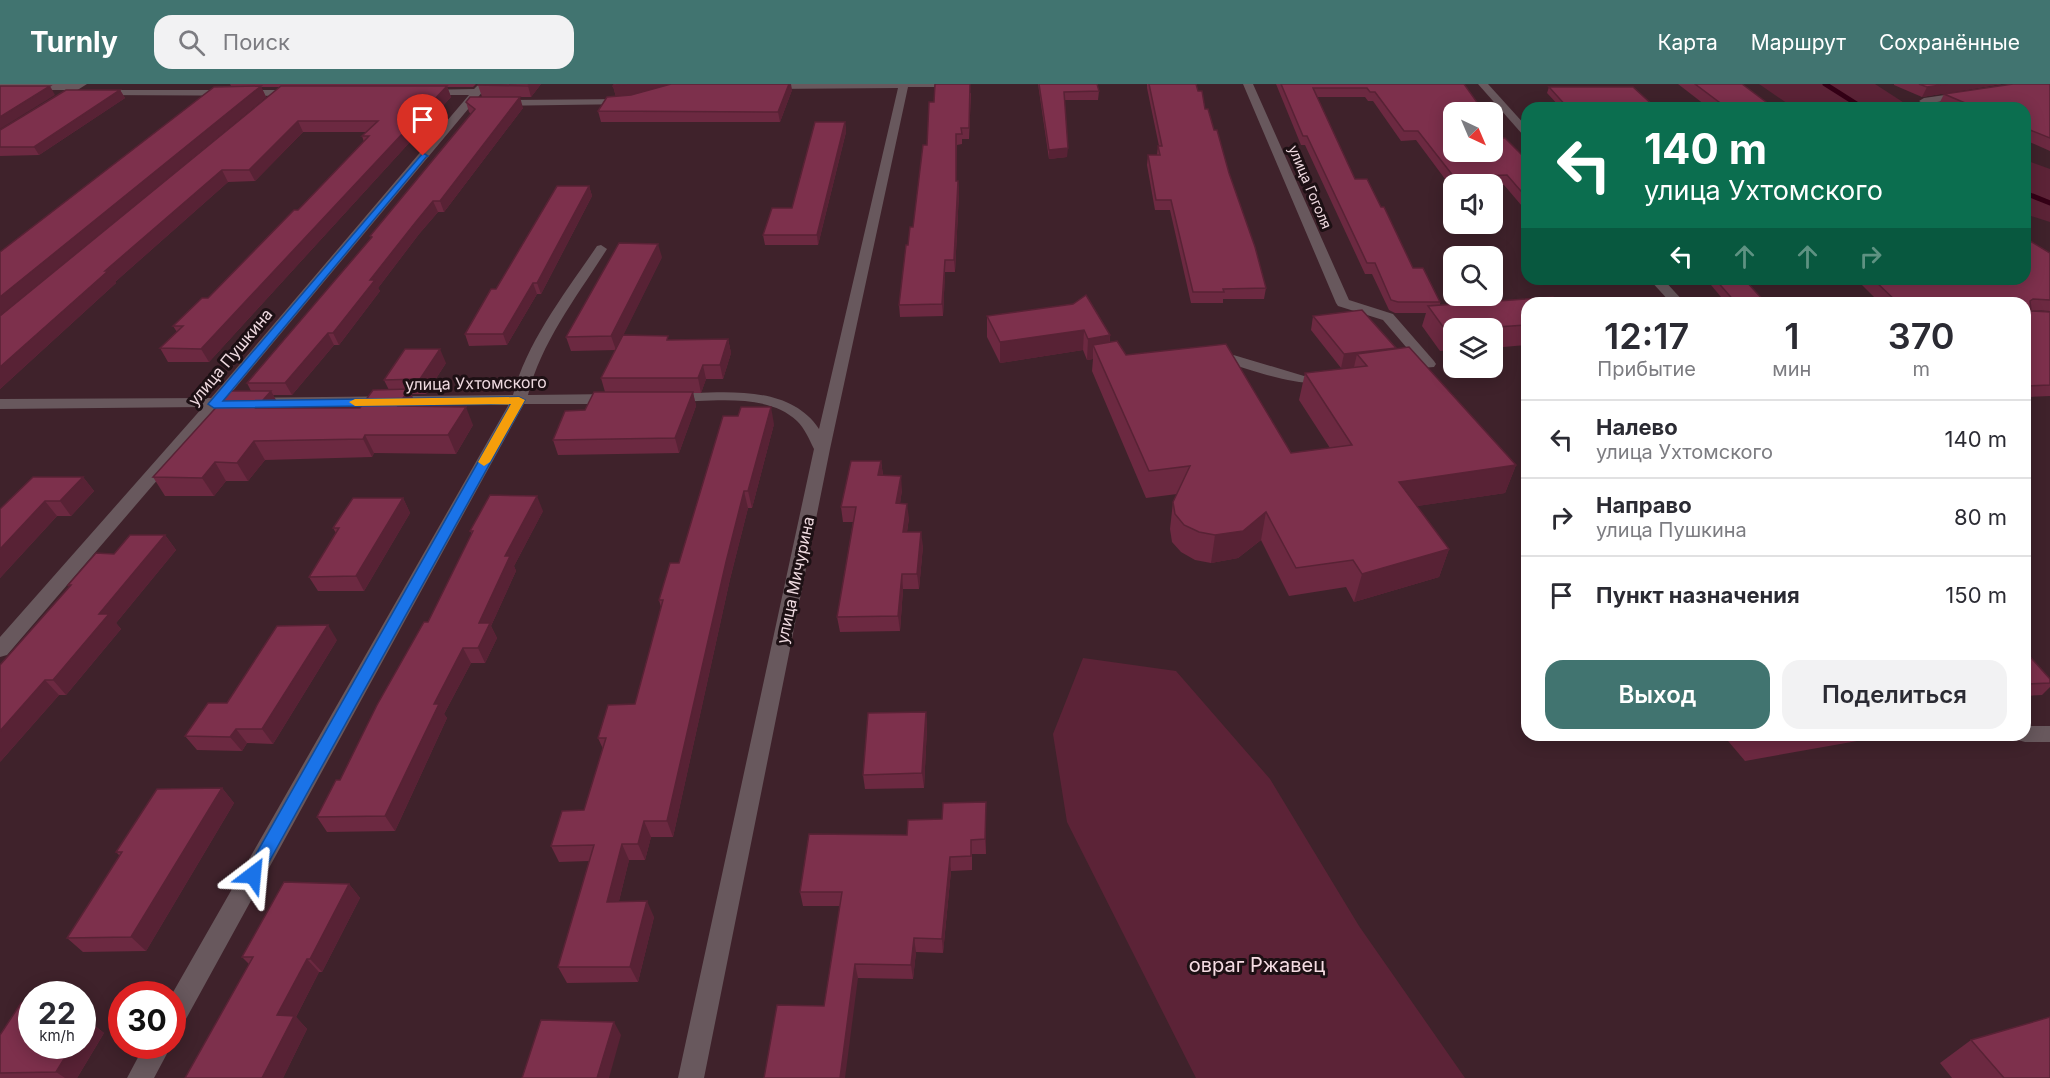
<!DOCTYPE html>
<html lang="ru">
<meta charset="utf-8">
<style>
:root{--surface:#fff;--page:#f2f2f3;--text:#2b2b33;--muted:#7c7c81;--line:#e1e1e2;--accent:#417470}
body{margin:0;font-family:Inter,sans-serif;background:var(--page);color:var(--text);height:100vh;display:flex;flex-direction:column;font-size:22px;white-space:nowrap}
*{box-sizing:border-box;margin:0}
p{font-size:20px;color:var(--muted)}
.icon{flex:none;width:33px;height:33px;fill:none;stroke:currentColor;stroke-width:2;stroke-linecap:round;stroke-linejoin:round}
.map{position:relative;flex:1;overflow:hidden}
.panel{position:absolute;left:1521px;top:213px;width:510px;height:444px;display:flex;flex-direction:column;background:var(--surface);border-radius:18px;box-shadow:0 3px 15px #0003}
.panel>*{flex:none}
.top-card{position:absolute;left:1521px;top:18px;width:510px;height:183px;border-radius:18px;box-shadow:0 3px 15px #0003;background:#0b6e4f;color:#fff;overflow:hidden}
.needle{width:39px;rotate:136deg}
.tools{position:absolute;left:1443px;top:18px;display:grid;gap:12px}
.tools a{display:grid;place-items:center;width:60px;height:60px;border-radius:12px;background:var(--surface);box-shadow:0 3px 15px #0003;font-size:30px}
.speed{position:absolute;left:18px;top:897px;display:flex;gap:12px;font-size:30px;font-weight:700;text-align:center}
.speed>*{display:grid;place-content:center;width:78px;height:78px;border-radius:50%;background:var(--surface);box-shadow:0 3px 15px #0003;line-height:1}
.speed small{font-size:15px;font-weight:400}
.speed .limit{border:9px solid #d22;background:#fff;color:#111}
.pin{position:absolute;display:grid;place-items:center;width:51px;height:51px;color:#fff;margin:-62px -26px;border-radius:50% 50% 50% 0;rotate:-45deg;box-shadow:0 0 6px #0007}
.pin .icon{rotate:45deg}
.me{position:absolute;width:66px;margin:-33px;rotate:29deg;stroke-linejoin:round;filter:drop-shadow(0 0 4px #0008)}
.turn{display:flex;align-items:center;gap:21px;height:126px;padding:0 24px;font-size:27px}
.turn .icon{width:78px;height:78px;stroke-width:2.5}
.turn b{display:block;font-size:42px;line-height:51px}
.lanes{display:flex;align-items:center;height:57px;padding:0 24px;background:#0003;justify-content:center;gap:30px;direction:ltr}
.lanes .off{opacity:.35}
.eta{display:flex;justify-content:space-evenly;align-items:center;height:102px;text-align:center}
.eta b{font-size:36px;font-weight:600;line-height:42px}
.primary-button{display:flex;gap:12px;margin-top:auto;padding:12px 24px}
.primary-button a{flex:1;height:69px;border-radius:18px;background:var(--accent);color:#fff;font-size:24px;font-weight:600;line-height:69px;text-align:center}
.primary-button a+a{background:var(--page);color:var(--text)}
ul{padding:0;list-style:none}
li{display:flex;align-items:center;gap:18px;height:78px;padding:0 24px;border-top:2px solid var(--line)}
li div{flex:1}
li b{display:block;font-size:22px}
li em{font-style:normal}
header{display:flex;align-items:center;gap:36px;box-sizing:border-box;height:84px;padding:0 30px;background:var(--accent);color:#fff}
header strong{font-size:28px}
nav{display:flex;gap:33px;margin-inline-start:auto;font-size:21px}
.search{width:420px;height:54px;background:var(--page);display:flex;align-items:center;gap:15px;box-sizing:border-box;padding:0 21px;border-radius:18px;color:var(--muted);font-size:22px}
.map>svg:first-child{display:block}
.green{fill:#5c2337}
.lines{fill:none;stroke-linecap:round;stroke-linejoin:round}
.stream{stroke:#340016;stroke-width:5}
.minor{fill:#68585d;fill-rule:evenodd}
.wall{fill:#6c2941;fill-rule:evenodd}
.shaded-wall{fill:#582235}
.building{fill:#7d304c;stroke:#582235;stroke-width:1.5}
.route{fill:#1a73e8;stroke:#114b97;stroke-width:1.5}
.slow{fill:#f59e0b}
.labels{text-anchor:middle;stroke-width:6;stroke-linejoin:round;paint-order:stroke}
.far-street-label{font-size:14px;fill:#efdae0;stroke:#1d1014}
.street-label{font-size:16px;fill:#efdae0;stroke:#1d1014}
.near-park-label{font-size:20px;fill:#f5dce3;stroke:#1d1014}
</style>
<header>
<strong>Turnly</strong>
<div class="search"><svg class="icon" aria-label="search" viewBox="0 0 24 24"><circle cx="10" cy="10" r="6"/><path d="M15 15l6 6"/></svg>Поиск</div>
<nav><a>Карта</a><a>Маршрут</a><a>Сохранённые</a></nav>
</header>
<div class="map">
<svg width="2050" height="994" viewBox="0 0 2050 994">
<rect width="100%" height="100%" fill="#3f222b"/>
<g class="green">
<path d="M1759,0H1875L1912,24H1794Z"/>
<path d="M2025,76L2050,85V138L2025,130Z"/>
<path d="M1083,574L1176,587L1270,695L1359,842L1465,994H1196L1067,738L1053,650Z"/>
</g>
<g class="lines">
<g class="stream">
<path d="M1825,0L1863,24"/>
<path d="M2025,109L2050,119"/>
</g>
<g class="minor">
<path d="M0,0H87L52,22L47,19L48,17L66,6H0Z"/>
<path d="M479,0H489L227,314L513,311C527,257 566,208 597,162L601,161L607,165C578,211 541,258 528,311L614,310L622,315L614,320H524L181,944L172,947V910L509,320L220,323L7,571L0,573V553L203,323L0,325V315L211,314L469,11H425L421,10V6L474,5Z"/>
<path d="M764,0H960L955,3H908L830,365L704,994H678L814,365C809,355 805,345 797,337C767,308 710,318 672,318L665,314C671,307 686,309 695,309C737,307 793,305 819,345L898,4L768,5L765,4Z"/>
<path d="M1243,0H1253L1349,216L1393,230L1434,277L1436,280L1434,283L1395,286L1393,283L1395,280L1418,277L1383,236L1338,222L1336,219Z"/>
<path d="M1478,0H1488L1527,43V52L1523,51Z"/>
<path d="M98,6H295L300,9L295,12L94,11L93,9Z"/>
<path d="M1966,8L1970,9V13L1924,20L1919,17L1924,14Z"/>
<path d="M628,15L633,18L632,20L497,22L492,19L497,16Z"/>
<path d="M1649,195H1663L1685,219H1671Z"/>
<path d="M1210,264L1304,292L1328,289L1335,293C1317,313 1230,279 1205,271L1203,268L1205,265Z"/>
<path d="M2025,642H2050V658H2025L2018,656L2015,651H2025Z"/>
<path d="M144,962H171L154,994H127Z"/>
</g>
</g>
<g class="wall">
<path d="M230,0H476L473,3H447L451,13L209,278H168L160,264L177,248L173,242L208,214L298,126L364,58L362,52L366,48H303L255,97L228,98L115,198L116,199L0,305V168L231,2ZM261,3H280L84,164L266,13Z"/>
<path d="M541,0L531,13H482L478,1Z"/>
<path d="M1038,0H1097L1099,7L1098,16H1064L1067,73L1049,75Z"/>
<path d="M1147,0H1196L1198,7L1214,46L1229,89L1266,204L1264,215H1223V219H1191L1170,126H1155L1147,81L1148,71H1157L1158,62H1159L1147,4Z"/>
<path d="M1276,0H1464L1503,54L1527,76V128L1504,101L1454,100V103H1451L1416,56L1401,57L1373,17H1368L1365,13H1317L1355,95L1413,184L1440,218V221L1527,219V261L1492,264V244H1454V266L1440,267L1422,242L1426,229H1395L1389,226L1372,190H1365L1305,61H1301Z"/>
<path d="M1678,0H1742L1774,24H1709Z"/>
<path d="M1894,0H2002L1922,13L1894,1Z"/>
<path d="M2050,0V67L2025,56V24H1949L1939,20L1944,10Z"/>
<path d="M613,2L792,6L780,38H601L598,27L616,13Z"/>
<path d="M1549,3L1656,24H1561L1547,9Z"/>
<path d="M120,6L125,14L39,71L0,72V46Z"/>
<path d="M971,9L969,55H962V60L957,61L956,97H958L959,108L955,188H945L943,232L900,233L899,221L908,161L913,143L934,18Z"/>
<path d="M466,18L523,24L444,128H438L419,150L378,204L380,207L339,261H334L292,311H273L280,324H360L389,306L384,296L446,279L426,310H411L417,323L473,341L456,370L374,369L372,373L265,376L248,397H226L214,412H165L153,393L251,307L247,299L371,154L370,152L471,30L469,28Z"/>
<path d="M845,38L846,48L818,161H765L763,151L792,124Z"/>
<path d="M589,102L592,112L541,210H537L507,261L469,262L465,250L496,205Z"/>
<path d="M2025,154L2050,169V227L2031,226L2050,228V312L2025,313V219H1880L1857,196V195H2025Z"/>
<path d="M662,173L617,263L669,256L728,255L731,269L723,295H706L701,309H693L696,322L679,369L558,371L553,356L605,308L601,294L616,266L571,267L566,253Z"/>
<path d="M1706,195H1744L1766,219H1726Z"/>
<path d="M1073,220L1110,251V258L1126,271L1291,369L1330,364L1299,316L1305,289L1353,284L1354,283L1341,284L1311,246L1313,232L1396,265L1516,381L1505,409L1417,422L1449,465L1439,493L1354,518L1346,503L1289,512L1261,456L1238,474L1211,479L1195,476L1181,468L1172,458L1170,445L1173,418L1177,410L1146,414L1092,287L1093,275L1087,276L1083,266L1000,279L987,253V232Z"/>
<path d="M774,340L752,424H748L730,495L673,753H651L645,776H629L619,817L654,833L638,898L567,899L558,883L589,777L559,778L551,762L584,726L603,665L598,654L635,620L661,523L659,516L679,479Z"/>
<path d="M881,377L883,391L902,406L900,419L909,434L907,448L923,462L919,505H903L900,547L840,548L837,533L853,438H843L841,423Z"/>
<path d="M83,393L94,407L71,432H57L0,494V425Z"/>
<path d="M403,414L410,429L364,507H318L309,493L336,449L333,444Z"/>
<path d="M543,427L514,482L516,487L491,542L497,554L485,579H471L444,630L447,634L395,747L327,748L317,733L340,696L428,538L472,450L470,447Z"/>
<path d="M165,451L176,466L116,539L121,545L66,611H59L0,678L69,503L68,501Z"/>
<path d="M337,556L273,660L247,659L242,667L197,666L185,652L227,619Z"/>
<path d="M2025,567L2050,595V603L2042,611L2025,612Z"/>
<path d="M926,628L927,643L924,704L865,705L863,691Z"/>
<path d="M1723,651H1891L1745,677Z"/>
<path d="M222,704L234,719L146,867L83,868L67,854L120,772L116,768Z"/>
<path d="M986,733V770H972V786L951,787L943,869L916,868L913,895L858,894L824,922L840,822H803L800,808L907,751L942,735Z"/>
<path d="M349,800L360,814L322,888H319L296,933L307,945L283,994H185L249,880L242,873Z"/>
<path d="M82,921L94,931L90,938L104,949L77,994H0V951Z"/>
<path d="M1971,956L2050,994H1952L1940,979Z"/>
</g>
<g class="shaded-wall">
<path d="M529,0H541L531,13L528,2Z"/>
<path d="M629,0H672L632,12L616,13L613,2Z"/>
<path d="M789,0H791L792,6L780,38L778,28Z"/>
<path d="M1947,0H2002L1922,13L1927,3Z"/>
<path d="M50,2L55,11L0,45V33Z"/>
<path d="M261,2L266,13L0,233V213Z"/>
<path d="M447,2L451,13L209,278L201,265Z"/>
<path d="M120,6L125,14L39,71L34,63Z"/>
<path d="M520,13L523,24L444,128L440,117Z"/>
<path d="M298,37L303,48L255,97L249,86Z"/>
<path d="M845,38L846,48L818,161L817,151Z"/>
<path d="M1068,64L1067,73L1049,75V66Z"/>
<path d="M222,86L228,98L115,198L116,199L0,305V283L105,187Z"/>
<path d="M958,97L959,108L955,188L954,176Z"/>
<path d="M589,102L592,112L541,210L537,199Z"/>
<path d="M433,117L438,128L419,150L378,204L380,207L339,261L333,249L370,196L415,139Z"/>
<path d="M658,160L662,173L616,266L611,252Z"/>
<path d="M945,176V188L943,232L942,220Z"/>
<path d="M533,199L537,210L507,261L503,250Z"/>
<path d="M1084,246L1083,266L1000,279V258Z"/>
<path d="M328,249L334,261L292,311L285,299Z"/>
<path d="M1110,251L1109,272L1093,261V275L1087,276L1088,255Z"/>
<path d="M728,255L731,269L723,295L720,281Z"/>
<path d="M1396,264L1392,278L1357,270L1354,283L1341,284L1344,270Z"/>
<path d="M440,265L446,279L426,310L420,295Z"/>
<path d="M703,281L706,295L701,309L698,294Z"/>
<path d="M409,305L417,323L398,322Z"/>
<path d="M271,307L281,325L256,324Z"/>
<path d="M693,308L696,322L679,369L675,354Z"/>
<path d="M466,323L473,341L456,370L448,351Z"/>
<path d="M771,323L774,340L752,424L748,407Z"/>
<path d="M365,351L374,369L372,373L363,355Z"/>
<path d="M254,357L265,376L248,397L237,379Z"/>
<path d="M881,377L883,392L878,391Z"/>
<path d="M215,378L226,397L214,412L202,394Z"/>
<path d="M1516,381L1505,409L1391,426L1399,398Z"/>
<path d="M901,392L902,406L898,434L896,419Z"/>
<path d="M83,393L94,407L71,432L60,417Z"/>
<path d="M744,407L748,424L730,495L673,753L667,737L726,478Z"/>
<path d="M537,412L543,427L514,482L516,487L491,542L497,554L485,579L478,564L479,539L505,472Z"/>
<path d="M403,414L410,429L364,507L356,492Z"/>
<path d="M45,417L57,432L0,494V465Z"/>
<path d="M907,420L909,434L905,462L903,448Z"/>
<path d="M1266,428L1261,456L1238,474L1211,479L1215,451Z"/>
<path d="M921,448L923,462L919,505L917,490Z"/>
<path d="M165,451L176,466L116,539L121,545L66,611L53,596L99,530Z"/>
<path d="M1449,465L1439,493L1354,518L1362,490Z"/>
<path d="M902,490L903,505L900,547L898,532Z"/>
<path d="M328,541L337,556L273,660L262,645Z"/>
<path d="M463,564L471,579L444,630L447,634L395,747L385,732L434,620Z"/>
<path d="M45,596L59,611L0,678V647Z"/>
<path d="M926,628L927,643L924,704L922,689Z"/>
<path d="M236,645L247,659L242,667L230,653Z"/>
<path d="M222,704L234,719L146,867L131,853Z"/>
<path d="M986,718V770L985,755Z"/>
<path d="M644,737L651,753L645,776L638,760Z"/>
<path d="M622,760L629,776L615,833L607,818Z"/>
<path d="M950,773L951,787L943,869L942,855Z"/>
<path d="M349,800L360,814L322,888L310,875Z"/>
<path d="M647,817L654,833L638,898L630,883Z"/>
<path d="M914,854L916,868L913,895L911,881Z"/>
<path d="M307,875L319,888L296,933L307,945L283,994H262L277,931Z"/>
<path d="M855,880L858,894L845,994H840Z"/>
<path d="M82,921L94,931L90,938L104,949L77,994H65L56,988L72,962H82Z"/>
<path d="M614,938L621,951L609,994H597Z"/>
</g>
<g class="building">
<path d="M479,0H529L528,2L478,1Z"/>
<path d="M614,0H629L613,2Z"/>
<path d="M671,0H789L778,28L598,27L607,13L631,11Z"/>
<path d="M935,0H970L969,44H961L962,50H956V97H958L954,176H945L942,220L899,221L906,161H908L910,143H913L923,61H927L929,18H934Z"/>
<path d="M1039,0H1097L1099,7L1064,8L1068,64L1049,66Z"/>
<path d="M1149,0H1196L1198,7H1202L1205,25H1208L1214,46H1217L1229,89L1255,163L1266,204L1223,205L1224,208H1193L1171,116H1156L1148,71H1160L1158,62H1162Z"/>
<path d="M1281,0H1464L1484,28H1454V68H1492V40L1503,54H1505L1527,76V114L1507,91L1454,93L1418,47H1404L1375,8H1370L1367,4H1313L1355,95H1367L1381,123H1384L1413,184H1423L1440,218H1398L1391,216L1375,179H1367L1307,52H1303Z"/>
<path d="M1695,0H1742L1774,24H1727Z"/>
<path d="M1919,0H1947L1927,3Z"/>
<path d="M2013,0H2050V54L2025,44V24H1977L1944,10Z"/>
<path d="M0,2H50L0,33Z"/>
<path d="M261,2L0,213V168L214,3Z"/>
<path d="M281,2H447L201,265L160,264L183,242H173L202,214H208L294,126H298L369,52H362L378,37H298L249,86H222L105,187H108L0,283V232Z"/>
<path d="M1549,3H1633L1656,24H1568Z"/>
<path d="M66,6H120L34,63H0V46Z"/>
<path d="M470,13H520L440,117H433L415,139L370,196H375L333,249H328L285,299H247L372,153L370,152L475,25L466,18Z"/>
<path d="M815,38H845L817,151H763L772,124H792Z"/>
<path d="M557,102H589L537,199H533L503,250H465L491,205H496Z"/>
<path d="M2025,154L2050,169V216L2033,215L2030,217L2031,227L2050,228V301L2028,302L2025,299V219H1898L1873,195H2025V185H2027L2025,183Z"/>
<path d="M619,159L658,160L611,252L566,253Z"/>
<path d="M1715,195H1744L1766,219H1736Z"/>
<path d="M1086,211L1110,251L1088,255L1084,246L1000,258L987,232L1073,220Z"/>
<path d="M1553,213L1558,219H1527V241L1482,244H1454V246L1446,247L1428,222Z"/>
<path d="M1362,226L1396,264L1344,270L1313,232Z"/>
<path d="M623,251L668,252L667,256L728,255L720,281H703L698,294H601Z"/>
<path d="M1117,257L1126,271L1226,260L1291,369L1352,361L1305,289L1367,282L1357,270L1409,263L1516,381L1399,398L1449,465L1362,490L1353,476L1296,484L1266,428L1243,447L1215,451L1199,448L1184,441L1175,430L1173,418L1190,382L1149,387L1093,261Z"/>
<path d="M405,265H440L420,295L384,296Z"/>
<path d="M409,305L398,322L466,323L448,351H365L363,355L254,357L237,379L215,378L202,394L153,393L231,307H271L256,324H360L373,306Z"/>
<path d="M594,308H693L675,354L553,356L565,327L585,326Z"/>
<path d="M741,323H771L748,407H744L726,478L667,737H644L638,760H622L607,818L647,817L630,883H558L594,761L551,762L562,727L584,726L606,654H598L608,621L635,620L663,516H659L670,479H679L723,332H738Z"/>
<path d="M851,377H881L878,391L901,392L896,419L907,420L903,448H921L917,490H902L898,532L837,533L856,423H841Z"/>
<path d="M33,393H83L60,417H45L0,465V425Z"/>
<path d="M490,411L537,412L505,472H510L479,539H490L478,564H463L434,620H439L385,732L317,733L336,696H340L377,621L424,538H428L473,447H470Z"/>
<path d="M353,414H403L356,492L309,493L339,444H333Z"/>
<path d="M130,451H165L99,530H109L53,596H45L0,647V581L71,501H68L96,469L114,470Z"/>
<path d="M328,541L262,645H236L230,653L185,652L208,619H227L277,542Z"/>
<path d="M2025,567L2050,595V599L2025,600Z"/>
<path d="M926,628L922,689L863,691L868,629Z"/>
<path d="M222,704L131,853L67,854L122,768H116L157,705Z"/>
<path d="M986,718L985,755L971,756V772L950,773L942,855L914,854L911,881L855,880L840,994H764L777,921L824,922L842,808H800L809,750L907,751L908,736L942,735L943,719Z"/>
<path d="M284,798L349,800L310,875H307L277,931L294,932L262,994H185L253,873H242Z"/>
<path d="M32,918V962H72L56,988L0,989V951L21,919Z"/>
<path d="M2050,933V994H2004L1971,956Z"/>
<path d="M82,936H87L82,943Z"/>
<path d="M541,936L614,938L597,994H522Z"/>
</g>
<path class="route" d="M423,69L428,72L426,73L223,317L519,313L525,316L259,796L253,799L247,796L245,791L247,786L511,320L214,324L208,320Z"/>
<path class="slow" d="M519,313L525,316L490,378L484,382L478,378L511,320L355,322L349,318L355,315Z"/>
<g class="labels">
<g class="far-street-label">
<text transform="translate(1310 103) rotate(67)" y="5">улица Гоголя</text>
</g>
<g class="street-label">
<text transform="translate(230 273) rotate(-50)" y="6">улица Пушкина</text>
<text transform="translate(476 299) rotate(-1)" y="6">улица Ухтомского</text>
<text transform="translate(795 496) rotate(-78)" y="6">улица Мичурина</text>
</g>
<g class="near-park-label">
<text x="1257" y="888">овраг Ржавец</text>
</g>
</g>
</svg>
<div class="tools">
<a><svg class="needle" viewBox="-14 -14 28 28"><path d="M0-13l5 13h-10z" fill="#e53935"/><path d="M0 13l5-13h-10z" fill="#7c7c81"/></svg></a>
<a><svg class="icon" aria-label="sound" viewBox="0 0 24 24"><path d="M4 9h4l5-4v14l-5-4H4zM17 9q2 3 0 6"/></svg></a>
<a><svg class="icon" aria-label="search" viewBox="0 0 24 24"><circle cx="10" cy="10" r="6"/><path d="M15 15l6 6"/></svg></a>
<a><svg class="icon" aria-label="layers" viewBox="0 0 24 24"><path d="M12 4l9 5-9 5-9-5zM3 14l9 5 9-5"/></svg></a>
</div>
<div class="speed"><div>22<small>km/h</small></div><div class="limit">30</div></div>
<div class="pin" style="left:423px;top:72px;background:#d93025"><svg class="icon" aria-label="arrive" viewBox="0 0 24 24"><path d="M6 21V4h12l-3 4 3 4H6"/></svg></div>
<svg class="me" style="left:253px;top:791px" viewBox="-20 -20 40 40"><path d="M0-17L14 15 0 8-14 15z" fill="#1a73e8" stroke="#fff" stroke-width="4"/></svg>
<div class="top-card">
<div class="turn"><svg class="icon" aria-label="left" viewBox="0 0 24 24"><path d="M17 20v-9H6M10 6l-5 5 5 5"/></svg><div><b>140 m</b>улица Ухтомского</div></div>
<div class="lanes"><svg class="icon" aria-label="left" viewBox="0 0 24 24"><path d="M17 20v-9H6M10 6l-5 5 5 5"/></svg><svg class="icon off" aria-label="ahead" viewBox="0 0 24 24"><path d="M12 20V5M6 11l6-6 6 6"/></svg><svg class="icon off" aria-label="ahead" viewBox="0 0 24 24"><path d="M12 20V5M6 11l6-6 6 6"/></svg><svg class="icon off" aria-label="right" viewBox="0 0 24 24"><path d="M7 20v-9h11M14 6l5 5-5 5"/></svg></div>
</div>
<section class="panel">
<div class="eta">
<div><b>12:17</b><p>Прибытие</p></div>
<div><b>1</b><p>мин</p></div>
<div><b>370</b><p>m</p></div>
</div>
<ul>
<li><svg class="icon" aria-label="left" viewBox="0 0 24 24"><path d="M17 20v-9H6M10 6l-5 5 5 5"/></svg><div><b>Налево</b><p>улица Ухтомского</p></div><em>140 m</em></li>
<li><svg class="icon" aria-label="right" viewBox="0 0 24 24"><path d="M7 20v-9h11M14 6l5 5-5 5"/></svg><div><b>Направо</b><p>улица Пушкина</p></div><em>80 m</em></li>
<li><svg class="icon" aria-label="arrive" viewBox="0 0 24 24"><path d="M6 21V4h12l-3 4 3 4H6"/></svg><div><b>Пункт назначения</b></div><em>150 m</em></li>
</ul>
<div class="primary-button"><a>Выход</a><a>Поделиться</a></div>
</section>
</div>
